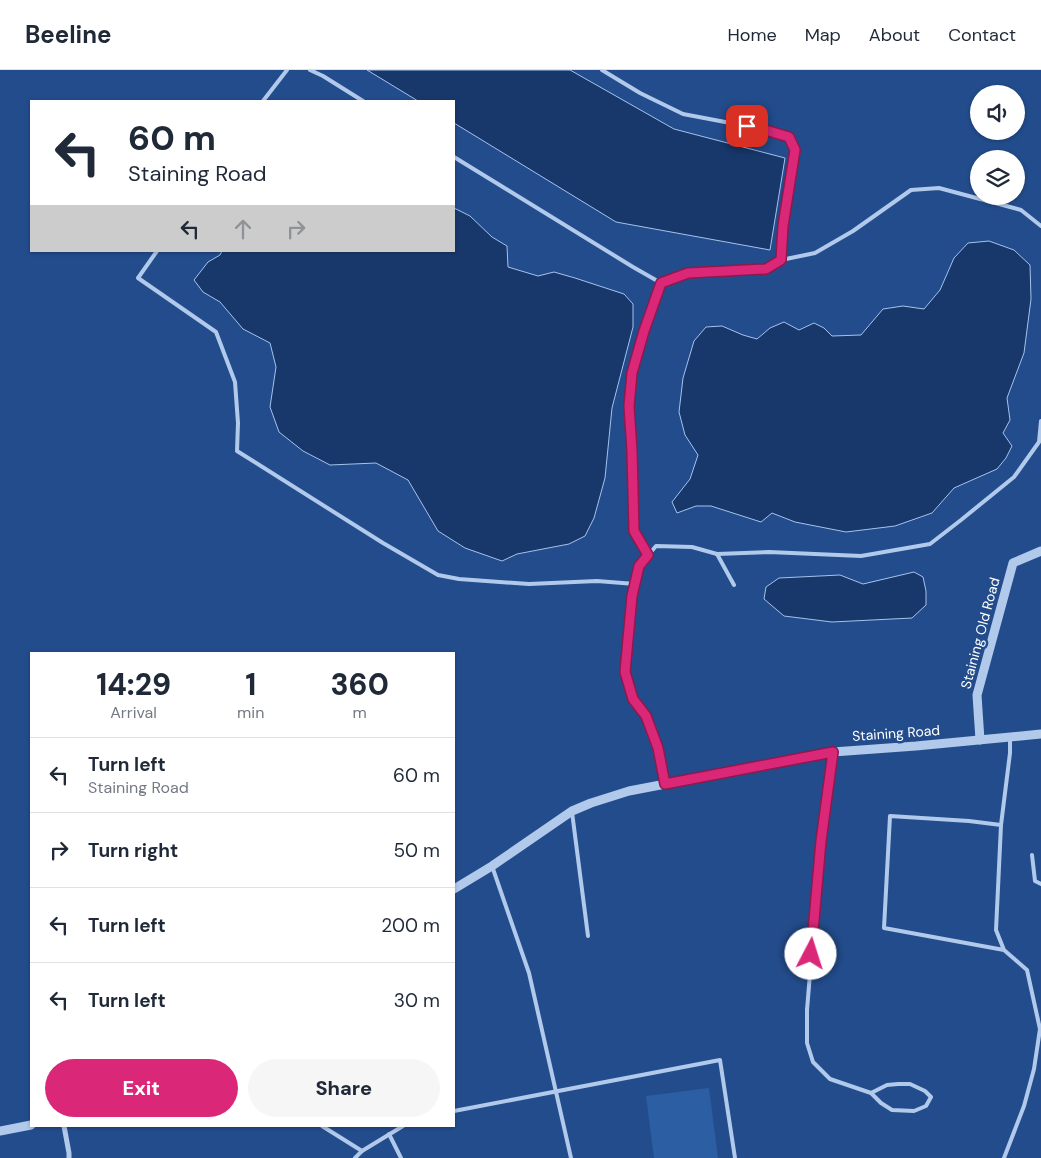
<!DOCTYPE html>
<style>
:root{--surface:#fff;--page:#f6f6f7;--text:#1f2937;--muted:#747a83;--line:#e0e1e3;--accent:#db2777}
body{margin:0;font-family:"DM Sans",sans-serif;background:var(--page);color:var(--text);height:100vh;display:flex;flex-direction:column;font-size:19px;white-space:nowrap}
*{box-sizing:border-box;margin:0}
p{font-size:16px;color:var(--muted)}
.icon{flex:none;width:28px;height:28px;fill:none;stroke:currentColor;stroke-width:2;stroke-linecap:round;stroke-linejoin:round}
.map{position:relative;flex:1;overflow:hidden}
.panel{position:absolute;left:30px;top:582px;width:425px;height:475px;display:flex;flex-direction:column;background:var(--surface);border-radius:0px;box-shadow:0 1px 4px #0004}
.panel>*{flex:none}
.hud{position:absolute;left:30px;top:30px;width:425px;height:152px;border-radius:0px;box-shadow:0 1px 4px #0004;background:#fff;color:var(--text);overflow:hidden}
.fabs{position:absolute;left:970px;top:15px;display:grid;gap:10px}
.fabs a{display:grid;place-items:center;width:55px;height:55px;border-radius:50%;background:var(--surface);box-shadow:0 1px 4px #0004;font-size:25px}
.pin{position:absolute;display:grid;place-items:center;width:42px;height:42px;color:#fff;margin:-21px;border-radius:10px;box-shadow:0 2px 8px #0006}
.me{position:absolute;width:55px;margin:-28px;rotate:5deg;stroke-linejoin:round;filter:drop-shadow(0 0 4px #0008)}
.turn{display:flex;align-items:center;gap:18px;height:105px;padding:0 15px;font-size:22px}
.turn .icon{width:65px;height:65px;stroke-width:2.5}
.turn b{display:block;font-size:35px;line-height:42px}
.lanes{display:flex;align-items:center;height:48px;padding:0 15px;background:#0003;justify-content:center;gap:25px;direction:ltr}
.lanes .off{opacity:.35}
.eta{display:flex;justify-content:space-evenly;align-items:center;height:85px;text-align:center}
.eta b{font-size:30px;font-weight:800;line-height:35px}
.action{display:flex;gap:10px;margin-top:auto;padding:10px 15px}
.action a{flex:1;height:58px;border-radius:30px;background:var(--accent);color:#fff;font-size:20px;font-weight:800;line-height:58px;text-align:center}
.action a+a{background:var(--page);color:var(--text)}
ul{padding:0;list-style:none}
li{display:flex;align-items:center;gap:15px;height:75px;padding:0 15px;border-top:1px solid var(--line)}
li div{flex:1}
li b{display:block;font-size:19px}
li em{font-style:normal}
header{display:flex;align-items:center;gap:30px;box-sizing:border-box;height:70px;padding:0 25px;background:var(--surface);border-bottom:1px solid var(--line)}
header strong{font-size:24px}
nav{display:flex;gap:28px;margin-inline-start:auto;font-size:18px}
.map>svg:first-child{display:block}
.green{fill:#2c5ea4}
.water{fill:#18386c;stroke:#a5c3ec}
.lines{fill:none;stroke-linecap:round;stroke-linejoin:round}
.service{stroke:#b1c9eb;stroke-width:4}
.minor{stroke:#b1c9eb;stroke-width:5}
.tertiary{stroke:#b1c9eb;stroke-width:9}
.route-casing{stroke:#8e194d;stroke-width:12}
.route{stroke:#db2777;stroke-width:9}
.labels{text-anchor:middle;stroke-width:5;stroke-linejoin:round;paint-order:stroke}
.street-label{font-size:14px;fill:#fff;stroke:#234c8c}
</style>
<header>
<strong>Beeline</strong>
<nav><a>Home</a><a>Map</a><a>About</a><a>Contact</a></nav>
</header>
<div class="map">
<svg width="1041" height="1088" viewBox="0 0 1041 1088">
<rect width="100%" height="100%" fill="#234c8c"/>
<path class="green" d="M709,1018L718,1088H654L646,1026Z"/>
<g class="water">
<path d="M367,0H570L674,59L785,88L770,180L616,152L454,53V31H418Z"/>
<path d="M454,138L470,146L492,167L507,176L508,197L538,206L554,202L575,208L624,224L633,234V257L612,338L605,408L594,448L585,466L569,474L517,484L502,491L465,478L438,461L408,410L376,393L330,395L303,381L279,362L270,337L276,297L270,273L243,259L220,232L203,222L194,210L208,192L220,185L222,181H454Z"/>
<path d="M989,171L1014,180L1030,195L1031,229L1024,283L1007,328L1010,350L1003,363L1012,376L1006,388L997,399L954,418L932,443L895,456L846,462L795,452L772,443L761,452L711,436H696L677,443L672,432L690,409L698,385L685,365L679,342L683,308L694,271L706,257L722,256L743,265L757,269L770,258L784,252L799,260L814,253L824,258L832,266L861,265L883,239L903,236L924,239L940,220L954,188L968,173Z"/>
<path d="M914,502L923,507L926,521V535L912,548L832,552L784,546L764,529L766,517L779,508L840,505L863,514Z"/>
</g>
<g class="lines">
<g class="service">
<path d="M310,0L323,6L363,31"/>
<path d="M602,0L640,23L683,44L762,59L789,67L795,80L783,156L781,190L766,199L688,203L661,213"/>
<path d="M263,31L287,0"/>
<path d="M454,87L633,197L661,213L644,261L632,303L629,337L632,381L634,461L649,485"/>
<path d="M157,181L138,208L216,262L235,312L238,353L237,381L383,473L438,505L459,509L529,514L597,511L635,514"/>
<path d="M781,190L815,183L853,161L911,120L939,118L1021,140L1041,156"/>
<path d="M717,484L769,482L861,486L930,474L961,450L1014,407L1039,372L1041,351"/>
<path d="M833,682L821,771L807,940V973L813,992L830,1009L871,1023L881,1033L892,1040L914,1041L926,1036L931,1027L925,1021L910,1014H898L887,1015L871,1023"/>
<path d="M665,714L658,678L646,646L633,629L625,602L632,526L639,496L656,476L692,477L717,484L734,515"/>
<path d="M572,742L588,866"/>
<path d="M1001,755L1010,683V668"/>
<path d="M1032,785L1035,811L1041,814"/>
<path d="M492,796L529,903L571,1088"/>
<path d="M454,1041L720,990L735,1088"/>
<path d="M322,1056L362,1081"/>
<path d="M389,1064L401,1088"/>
<path d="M355,1088L362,1081L403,1056"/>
<path d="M1004,1088L1024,1036L1034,999L1040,959L1027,900L1004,880L996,860L1001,755L969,751L890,746L884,858L1004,880"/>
</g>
<path class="minor" d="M64,1056L69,1083V1088"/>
<g class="tertiary">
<path d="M980,670L977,625L1013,493L1041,481"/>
<path d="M454,819L492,796L572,741L591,733L629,721L833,682L916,676L1041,664"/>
<path d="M0,1061L31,1055"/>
</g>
</g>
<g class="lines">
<g class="route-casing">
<path id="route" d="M747,56L762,59L789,67L795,80L783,156L781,190L766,199L688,203L661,213L644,261L632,303L629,336L632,381L634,461L648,485L639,496L632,526L625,602L633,629L646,646L658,678L665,714L833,682L821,771L811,884"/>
</g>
<use href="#route" class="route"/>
</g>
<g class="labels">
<g class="street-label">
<text transform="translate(980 563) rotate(-75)" y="5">Staining Old Road</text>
<text transform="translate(896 663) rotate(-4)" y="5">Staining Road</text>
</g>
</g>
</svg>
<div class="fabs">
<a><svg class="icon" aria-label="sound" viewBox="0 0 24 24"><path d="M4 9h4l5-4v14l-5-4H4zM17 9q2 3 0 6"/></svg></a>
<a><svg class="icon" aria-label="layers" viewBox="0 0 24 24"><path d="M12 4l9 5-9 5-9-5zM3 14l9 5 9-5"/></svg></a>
</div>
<div class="pin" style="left:747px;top:56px;background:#d93025"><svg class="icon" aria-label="arrive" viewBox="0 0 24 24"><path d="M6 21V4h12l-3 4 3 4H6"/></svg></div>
<svg class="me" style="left:811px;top:884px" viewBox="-20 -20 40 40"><circle r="19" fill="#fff"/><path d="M0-13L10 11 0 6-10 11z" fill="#db2777"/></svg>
<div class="hud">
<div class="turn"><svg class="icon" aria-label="left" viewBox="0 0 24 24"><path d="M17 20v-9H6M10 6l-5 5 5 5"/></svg><div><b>60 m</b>Staining Road</div></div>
<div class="lanes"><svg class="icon" aria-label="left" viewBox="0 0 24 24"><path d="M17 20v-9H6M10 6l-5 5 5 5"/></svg><svg class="icon off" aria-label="ahead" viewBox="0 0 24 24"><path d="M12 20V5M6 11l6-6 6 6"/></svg><svg class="icon off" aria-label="right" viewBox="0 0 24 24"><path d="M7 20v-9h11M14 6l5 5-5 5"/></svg></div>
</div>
<section class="panel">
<div class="eta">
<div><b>14:29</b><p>Arrival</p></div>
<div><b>1</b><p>min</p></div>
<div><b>360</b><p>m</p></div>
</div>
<ul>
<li><svg class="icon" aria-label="left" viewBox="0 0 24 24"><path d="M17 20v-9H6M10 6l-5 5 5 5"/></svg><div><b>Turn left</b><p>Staining Road</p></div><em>60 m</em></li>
<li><svg class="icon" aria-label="right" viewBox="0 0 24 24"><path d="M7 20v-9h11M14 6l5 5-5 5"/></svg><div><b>Turn right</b></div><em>50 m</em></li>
<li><svg class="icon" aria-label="left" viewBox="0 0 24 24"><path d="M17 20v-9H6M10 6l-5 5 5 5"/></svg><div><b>Turn left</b></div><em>200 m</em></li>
<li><svg class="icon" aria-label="left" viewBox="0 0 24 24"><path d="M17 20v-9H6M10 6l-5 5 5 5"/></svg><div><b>Turn left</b></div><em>30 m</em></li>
</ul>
<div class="action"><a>Exit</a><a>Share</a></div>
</section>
</div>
